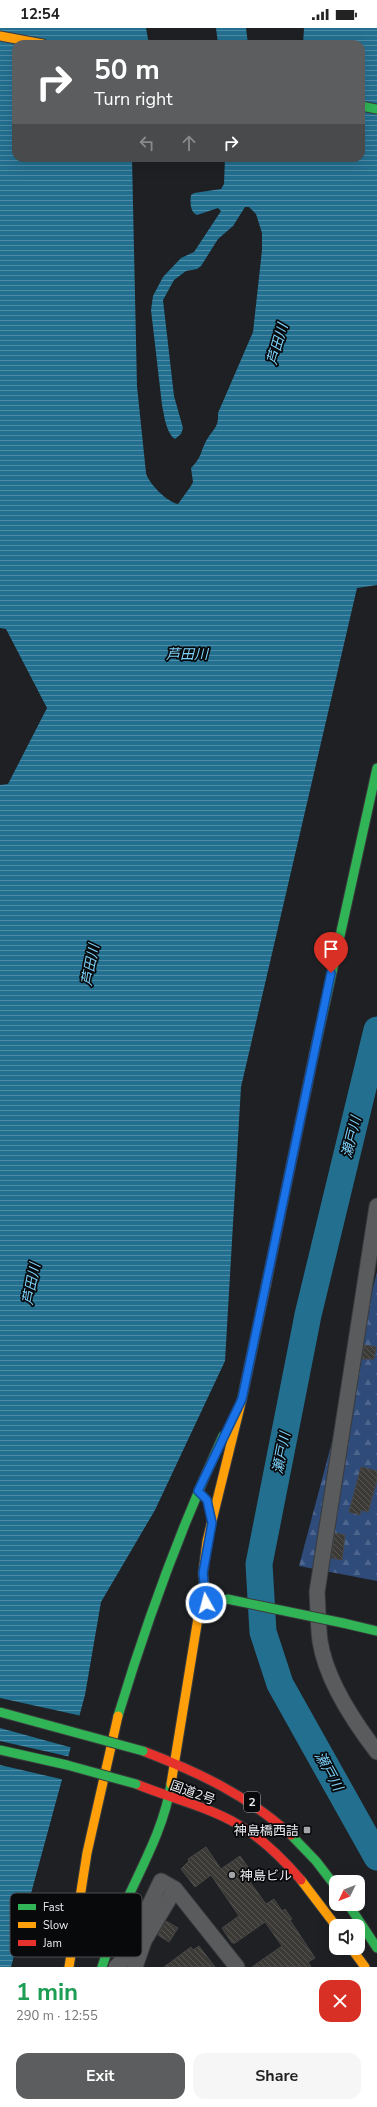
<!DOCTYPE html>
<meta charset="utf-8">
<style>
:root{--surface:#fff;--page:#f6f6f6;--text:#222;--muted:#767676;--accent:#5c5d5e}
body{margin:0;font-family:"Nunito Sans","Noto Sans JP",sans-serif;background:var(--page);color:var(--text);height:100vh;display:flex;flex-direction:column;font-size:15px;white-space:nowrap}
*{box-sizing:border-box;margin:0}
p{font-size:13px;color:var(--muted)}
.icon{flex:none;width:22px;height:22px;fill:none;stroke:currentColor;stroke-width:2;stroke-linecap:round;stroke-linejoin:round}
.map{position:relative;height:1939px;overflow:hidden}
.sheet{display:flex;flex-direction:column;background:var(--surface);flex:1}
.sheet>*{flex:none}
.top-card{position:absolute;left:12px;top:12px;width:353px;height:122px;border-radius:12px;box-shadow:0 4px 16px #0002;background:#5c5d5e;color:#fff;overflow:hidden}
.needle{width:26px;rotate:227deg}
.fabs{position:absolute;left:329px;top:1847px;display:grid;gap:8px}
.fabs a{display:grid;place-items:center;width:36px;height:36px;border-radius:8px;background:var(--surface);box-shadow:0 4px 16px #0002;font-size:20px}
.pin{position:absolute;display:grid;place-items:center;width:34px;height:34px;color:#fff;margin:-41px -17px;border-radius:50% 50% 50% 0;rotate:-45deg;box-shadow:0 0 4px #0007}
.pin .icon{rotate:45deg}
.me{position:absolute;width:44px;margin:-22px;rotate:353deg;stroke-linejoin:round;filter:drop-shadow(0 0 3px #0008)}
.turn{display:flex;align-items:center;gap:14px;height:84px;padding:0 16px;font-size:18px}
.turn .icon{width:52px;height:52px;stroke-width:2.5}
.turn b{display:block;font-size:28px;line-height:34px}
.lanes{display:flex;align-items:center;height:38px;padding:0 16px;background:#0003;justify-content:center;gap:20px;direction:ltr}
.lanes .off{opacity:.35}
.round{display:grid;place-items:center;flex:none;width:42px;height:42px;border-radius:12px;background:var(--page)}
.summary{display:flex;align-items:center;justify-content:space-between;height:68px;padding:0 16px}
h1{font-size:24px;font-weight:700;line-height:30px;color:#1e9e55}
.cta{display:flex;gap:8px;margin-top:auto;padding:8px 16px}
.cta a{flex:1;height:46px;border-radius:12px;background:var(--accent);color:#fff;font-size:16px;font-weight:700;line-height:46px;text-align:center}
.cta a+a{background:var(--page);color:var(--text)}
.status{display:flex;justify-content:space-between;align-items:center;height:28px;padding:0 20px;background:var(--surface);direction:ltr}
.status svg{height:11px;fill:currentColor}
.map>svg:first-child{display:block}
.forest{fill:url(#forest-firs)}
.water{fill:url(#water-rules)}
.pier{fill:#1e2023}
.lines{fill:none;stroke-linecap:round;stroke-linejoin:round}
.river{stroke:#236f90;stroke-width:27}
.building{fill:url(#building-back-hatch);stroke:#464646}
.street-casing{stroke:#393b3d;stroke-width:17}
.fast-casing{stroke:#393b3d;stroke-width:11}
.slow-casing{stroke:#393b3d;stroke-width:11}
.jam-casing{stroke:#393b3d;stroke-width:11}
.street{stroke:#5a5b5c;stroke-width:15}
.fast{stroke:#30b455;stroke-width:9}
.slow{stroke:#ff9f0a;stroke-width:9}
.jam{stroke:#e5322d;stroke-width:9}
.fast-bridge-casing{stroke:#393b3d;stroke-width:11;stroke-linecap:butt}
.fast-bridge{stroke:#30b455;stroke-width:9}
.route-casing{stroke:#114b97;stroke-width:10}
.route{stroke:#1a73e8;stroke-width:7}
.poi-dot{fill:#a3a5a8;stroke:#08090b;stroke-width:1.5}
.labels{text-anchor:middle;stroke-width:3.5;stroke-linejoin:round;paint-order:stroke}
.shield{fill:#08090b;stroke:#a7a8ab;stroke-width:1}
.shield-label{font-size:12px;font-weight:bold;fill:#ebecf0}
.street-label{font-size:13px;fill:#ebecf0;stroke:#08090b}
.poi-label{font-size:13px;fill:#ebecf0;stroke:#08090b;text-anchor:end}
.water-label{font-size:14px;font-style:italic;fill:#7cd0f9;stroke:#08090b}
.key{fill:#08090b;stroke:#4c4d50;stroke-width:1}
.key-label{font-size:11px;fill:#ebecf0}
</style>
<div class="status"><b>12:54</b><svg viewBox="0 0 49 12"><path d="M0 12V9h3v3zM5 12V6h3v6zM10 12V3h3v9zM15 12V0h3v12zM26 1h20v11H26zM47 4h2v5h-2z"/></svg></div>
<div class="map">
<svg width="377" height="1939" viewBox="0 0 377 1939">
<defs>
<pattern id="forest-firs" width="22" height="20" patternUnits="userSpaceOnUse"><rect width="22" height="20" fill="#2f4b79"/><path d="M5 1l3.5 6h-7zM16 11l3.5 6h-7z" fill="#4d658c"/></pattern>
<pattern id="water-rules" width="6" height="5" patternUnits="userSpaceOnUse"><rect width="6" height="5" fill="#236f90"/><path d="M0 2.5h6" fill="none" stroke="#4e8ba5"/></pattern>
<pattern id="building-back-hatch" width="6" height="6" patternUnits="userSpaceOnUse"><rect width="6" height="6" fill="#3c3a36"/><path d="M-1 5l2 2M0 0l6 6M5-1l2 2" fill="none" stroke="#585753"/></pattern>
</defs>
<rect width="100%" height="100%" fill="#1e2023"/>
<path class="forest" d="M377,1244V1553L299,1538Z"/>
<g class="water">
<path d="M0,0H146L149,16H16V130H132L137,358L146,445C149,456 167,474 178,476L191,458L193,454L191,440C202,429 200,425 206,413C213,401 219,400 218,385L253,304L262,222V205L256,186L249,179H245L233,198L218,211L201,238L197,241L186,243L174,252L163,272L174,368L183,400L181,406L175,411C166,405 164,386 162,377L151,282L153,268L163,249L181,230L194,224L221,183L218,180L197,187C190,184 190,174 191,167L194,165L221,161L224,156L225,130H361V16H303L304,0H377V557L357,560L241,1059L225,1333L155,1482L101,1574L85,1667L11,1939H0V757L8,756L47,680L6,601L0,600Z"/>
<path d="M216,0H246L248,16H218Z"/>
</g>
<g class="pier">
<path d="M0,1670L82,1688L73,1720L0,1700Z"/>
<path d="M0,1713L71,1729L65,1752L0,1737Z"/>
</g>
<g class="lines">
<path class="river" d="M377,1002L308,1287L259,1536L263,1604L280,1656L377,1829"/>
</g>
<g class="building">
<path d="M364,1317L376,1319L374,1331H362Z"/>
<path d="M361,1439L377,1443V1452L368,1484L361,1482L360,1487L349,1484Z"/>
<path d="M335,1505L345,1507L342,1532L331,1530Z"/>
<path d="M206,1819L221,1841L240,1828L253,1846L247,1850L266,1876L274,1871L282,1883L285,1881L292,1891L290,1892L315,1930L308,1934L311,1939H252L282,1918L265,1894L235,1915H232L222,1900L239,1888L211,1847L195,1859L181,1841L189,1833L188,1831Z"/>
<path d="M166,1893L178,1900L169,1914L158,1907Z"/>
<path d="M199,1918L215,1939H164L191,1919L193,1922Z"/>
</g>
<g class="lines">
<g class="street-casing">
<g id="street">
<path d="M377,1178L317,1564C318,1580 318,1597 320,1613C326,1652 354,1694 377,1724"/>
<path d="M116,1939L124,1931L161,1853L175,1861"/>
<path d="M135,1939L144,1913L175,1861L237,1939"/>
</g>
</g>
<g class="fast-casing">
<g id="fast">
<path d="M361,78L377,81"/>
<path d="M314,1026L377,740"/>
<path d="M343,1595L377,1603"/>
<path d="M118,1688C147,1592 181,1499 223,1408"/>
<path d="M291,1807L316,1833L336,1859"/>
<path d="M348,1876L377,1920"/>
<path d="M102,1939C108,1922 113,1904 120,1887C138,1845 164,1802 171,1756"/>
</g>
</g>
<g class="slow-casing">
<g id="slow">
<path d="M0,8L43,16"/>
<path d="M206,1575L203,1545L207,1513L242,1371L266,1257"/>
<path d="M171,1756L198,1590L206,1575L220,1573"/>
<path d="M301,1852L336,1898"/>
<path d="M351,1920L365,1939"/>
<path d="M69,1939L87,1825L118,1688"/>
</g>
</g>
<g class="jam-casing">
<g id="jam">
<path d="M266,1257L314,1026"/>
<path d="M143,1723C198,1744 247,1767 291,1807"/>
<path d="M136,1756C170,1770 207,1778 239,1797C263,1811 283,1831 301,1852"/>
</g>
</g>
<use href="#street" class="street"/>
<use href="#fast" class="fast"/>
<use href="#slow" class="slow"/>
<use href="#jam" class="jam"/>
<g class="fast-bridge-casing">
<g id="fast-bridge">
<path d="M227,1571L343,1595"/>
<path d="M0,1684L143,1723"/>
<path d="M0,1722L67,1737L136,1756"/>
</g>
</g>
<use href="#fast-bridge" class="fast-bridge"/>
</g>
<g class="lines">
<g class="route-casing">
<path id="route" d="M206,1575L203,1545L212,1495L207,1472L198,1463L242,1371L331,945"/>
</g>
<use href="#route" class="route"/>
</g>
<g class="poi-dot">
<rect x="303" y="1798" width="8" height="8" rx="2"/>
<circle cx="232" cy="1847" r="4"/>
</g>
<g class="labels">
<rect class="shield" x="244" y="1764" width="16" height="20" rx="3"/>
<g class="shield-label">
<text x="252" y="1778">2</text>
</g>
<g class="street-label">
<text transform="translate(193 1764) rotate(20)" y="5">国道2号</text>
</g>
<g class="poi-label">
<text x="299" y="1807">神島橋西詰</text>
<text x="240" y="1852" text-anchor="start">神島ビル</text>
</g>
<g class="water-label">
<text transform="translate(277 316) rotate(-74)" y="5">芦田川</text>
<text x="187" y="631">芦田川</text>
<text transform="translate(90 937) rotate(-79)" y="5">芦田川</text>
<text transform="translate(351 1109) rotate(-76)" y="5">瀬戸川</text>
<text transform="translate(31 1256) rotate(-79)" y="5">芦田川</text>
<text transform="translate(281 1425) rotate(-79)" y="5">瀬戸川</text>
<text transform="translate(329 1743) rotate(61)" y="5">瀬戸川</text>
</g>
</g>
<rect x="10" y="1865" width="132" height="64" rx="6" class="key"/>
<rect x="18" y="1876" width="18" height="6" fill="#30b455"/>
<rect x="18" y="1894" width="18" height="6" fill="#ff9f0a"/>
<rect x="18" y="1912" width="18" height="6" fill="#e5322d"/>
<g class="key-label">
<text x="43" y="1883">Fast</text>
<text x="43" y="1901">Slow</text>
<text x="43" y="1919">Jam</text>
</g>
</svg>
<div class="fabs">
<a><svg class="needle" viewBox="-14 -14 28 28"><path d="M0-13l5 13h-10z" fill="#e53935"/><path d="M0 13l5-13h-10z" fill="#767676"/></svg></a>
<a><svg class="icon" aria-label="sound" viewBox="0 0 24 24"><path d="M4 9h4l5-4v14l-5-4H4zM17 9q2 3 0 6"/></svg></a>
</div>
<div class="pin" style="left:331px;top:945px;background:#d93025"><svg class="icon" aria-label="arrive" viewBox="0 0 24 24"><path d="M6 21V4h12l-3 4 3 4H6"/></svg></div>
<svg class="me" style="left:206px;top:1575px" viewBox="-20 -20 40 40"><circle r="17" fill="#1a73e8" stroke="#fff" stroke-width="3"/><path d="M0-11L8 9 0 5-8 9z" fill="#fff"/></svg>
<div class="top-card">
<div class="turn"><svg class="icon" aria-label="right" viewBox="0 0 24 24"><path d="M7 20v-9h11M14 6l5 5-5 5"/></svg><div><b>50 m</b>Turn right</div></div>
<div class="lanes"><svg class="icon off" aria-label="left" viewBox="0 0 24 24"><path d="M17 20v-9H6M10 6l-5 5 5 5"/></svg><svg class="icon off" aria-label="ahead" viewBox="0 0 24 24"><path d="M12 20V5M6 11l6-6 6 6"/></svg><svg class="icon" aria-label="right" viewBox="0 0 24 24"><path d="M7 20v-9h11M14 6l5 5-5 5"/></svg></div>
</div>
</div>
<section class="sheet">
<div class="summary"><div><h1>1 min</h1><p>290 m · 12:55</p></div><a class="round" style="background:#d93025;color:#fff"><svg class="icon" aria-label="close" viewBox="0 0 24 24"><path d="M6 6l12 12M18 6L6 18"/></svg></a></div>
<div class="cta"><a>Exit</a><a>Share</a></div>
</section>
